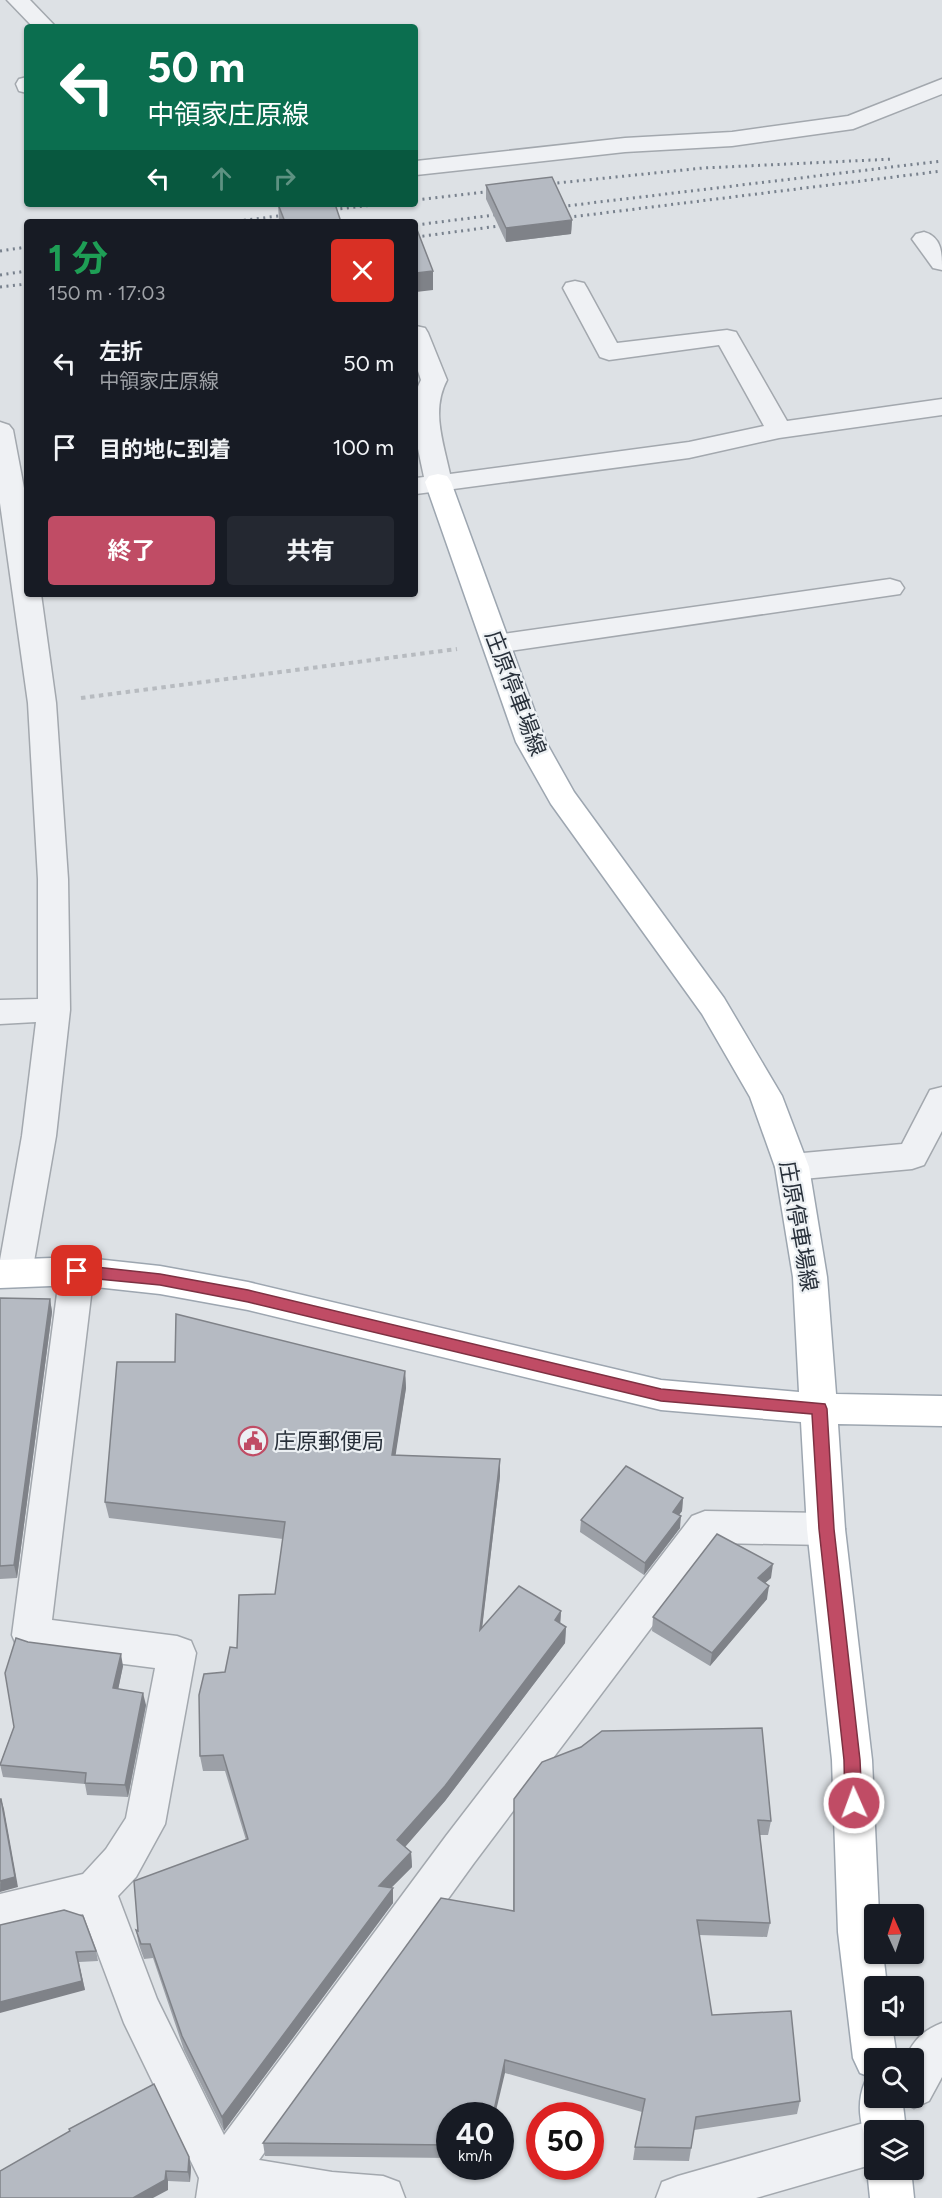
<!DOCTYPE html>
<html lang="ja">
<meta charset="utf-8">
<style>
:root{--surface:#171b24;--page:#242831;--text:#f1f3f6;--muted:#9ea1a6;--accent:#c04c65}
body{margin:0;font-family:Figtree,"Noto Sans JP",sans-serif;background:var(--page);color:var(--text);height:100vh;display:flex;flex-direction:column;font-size:22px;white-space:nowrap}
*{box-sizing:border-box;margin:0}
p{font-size:20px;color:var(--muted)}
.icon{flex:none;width:33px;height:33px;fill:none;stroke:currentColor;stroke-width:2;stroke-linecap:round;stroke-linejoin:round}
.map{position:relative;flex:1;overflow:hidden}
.drawer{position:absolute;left:24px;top:219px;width:394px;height:378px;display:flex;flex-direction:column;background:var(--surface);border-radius:6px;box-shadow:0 2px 4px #0004}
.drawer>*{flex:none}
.hud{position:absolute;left:24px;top:24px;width:394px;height:183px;border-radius:6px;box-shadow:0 2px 4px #0004;background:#0b6e4f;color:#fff;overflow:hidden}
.needle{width:39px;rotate:357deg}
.controls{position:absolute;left:864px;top:1904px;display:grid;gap:12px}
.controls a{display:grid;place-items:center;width:60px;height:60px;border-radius:6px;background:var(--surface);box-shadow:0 2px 4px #0004;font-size:30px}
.speed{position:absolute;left:436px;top:2102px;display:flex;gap:12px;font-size:30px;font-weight:700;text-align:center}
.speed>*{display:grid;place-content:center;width:78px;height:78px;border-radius:50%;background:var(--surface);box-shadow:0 2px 4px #0004;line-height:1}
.speed small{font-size:15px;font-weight:400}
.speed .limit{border:9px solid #d22;background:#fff;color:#111}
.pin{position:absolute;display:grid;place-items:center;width:51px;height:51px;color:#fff;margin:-26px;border-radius:12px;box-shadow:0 3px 9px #0006}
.me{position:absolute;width:66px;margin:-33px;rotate:358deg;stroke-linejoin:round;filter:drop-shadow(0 0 4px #0008)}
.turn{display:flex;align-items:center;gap:21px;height:126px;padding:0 24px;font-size:27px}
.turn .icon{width:78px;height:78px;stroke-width:2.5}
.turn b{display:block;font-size:42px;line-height:51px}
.lanes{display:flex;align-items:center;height:57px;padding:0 24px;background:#0003;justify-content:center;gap:30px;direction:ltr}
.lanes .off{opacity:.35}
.round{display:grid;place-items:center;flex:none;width:63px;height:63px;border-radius:6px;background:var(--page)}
.summary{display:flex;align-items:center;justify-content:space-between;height:102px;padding:0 24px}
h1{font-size:36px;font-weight:700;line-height:45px;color:#1e9e55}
.cta{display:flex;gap:12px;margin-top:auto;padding:12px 24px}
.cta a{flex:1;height:69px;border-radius:6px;background:var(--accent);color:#fff;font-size:24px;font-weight:700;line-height:69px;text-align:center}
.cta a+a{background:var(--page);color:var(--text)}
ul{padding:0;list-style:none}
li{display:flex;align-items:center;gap:18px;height:84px;padding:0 24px}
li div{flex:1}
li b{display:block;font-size:22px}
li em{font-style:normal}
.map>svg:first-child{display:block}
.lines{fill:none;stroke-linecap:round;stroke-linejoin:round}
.minor-casing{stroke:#a3a8ae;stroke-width:3}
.major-casing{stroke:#9da6b0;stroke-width:3}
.path{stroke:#b7bbc0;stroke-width:4;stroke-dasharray:4.5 4.5;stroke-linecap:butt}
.minor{fill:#eff1f4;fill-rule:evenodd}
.major{fill:#fff;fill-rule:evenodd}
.rail{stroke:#78818d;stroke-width:3;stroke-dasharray:2 4.5;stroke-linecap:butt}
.wall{fill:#9ca0a7}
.shaded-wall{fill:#7f8288}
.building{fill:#b5bac2;stroke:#7f8288;stroke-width:1.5}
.route{fill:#c04c65;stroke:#7d3142;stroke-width:1.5}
.labels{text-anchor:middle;stroke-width:4.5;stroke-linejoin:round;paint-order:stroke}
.street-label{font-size:22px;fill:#28303a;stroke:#ecf0f3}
.poi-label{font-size:22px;fill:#28303a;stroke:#ecf0f3;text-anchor:start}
</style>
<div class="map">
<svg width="942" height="2198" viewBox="0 0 942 2198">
<rect width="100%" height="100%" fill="#dde1e5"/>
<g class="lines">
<g class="minor-casing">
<g id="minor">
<path d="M7,0H30L56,27H33Z"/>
<path d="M27,77V93L19,91L16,84L19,79Z"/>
<path d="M942,79V94L853,129L732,146L625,152L416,175V161L625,138L732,132L848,116Z"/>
<path d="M924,232C942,237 942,253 942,270L933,268L912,239L916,234Z"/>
<path d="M575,281L584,283L587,288L617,343L727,330L736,332L787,421L942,399V415L779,438L689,458L416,494V478L424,477C418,447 406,408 421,380L416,365V326L425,328L428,333L447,380C431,410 443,441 450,474L689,442L764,426L719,345L609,360L600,357L563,288L566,283Z"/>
<path d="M0,422L9,425L13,430L27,504V594H41L56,703L68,879L70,1010L56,1136L32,1273L27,1283L15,1287L3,1283L0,1278V1260L22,1136L36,1022L0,1024V1000L38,999V879L28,703L0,503Z"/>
<path d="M890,579L900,582L904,588L900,594L496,653L486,650L482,644L486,638L496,635Z"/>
<path d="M942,1087V1131L924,1165L912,1169L792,1180L780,1176L775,1167L780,1158L792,1154L902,1144L930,1090Z"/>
<path d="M77,1257L89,1261L94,1271L52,1620L177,1636L191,1641L196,1653L165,1824L136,1877L118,1896L157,1999L224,2135L446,1836L692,1516L705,1511L826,1513L839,1518L845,1529L839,1540L826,1545L715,1543L474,1863L259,2160L332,2172L383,2176L399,2182L405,2198H196L199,2178L124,2023L83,1914L0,1934V1894L83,1874L106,1849L126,1818L155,1668L31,1652L17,1647L12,1635L60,1271L65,1261Z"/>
<path d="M942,2023V2077L929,2101L914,2108L899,2101L897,2097H914V2058H905C915,2039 922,2031 942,2023Z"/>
<path d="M874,2120L890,2126L891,2130H874V2164L756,2198H656L662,2182L678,2176Z"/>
</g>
</g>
<g class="major-casing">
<g id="major">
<path d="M438,474L447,476L451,482L546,742L574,792L724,998L782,1096L809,1167L827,1277L836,1394L942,1396V1426L838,1424L845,1529L872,1760L879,1914H874V1953H883L887,1986H874V2025H892L897,2058H874V2097H902L906,2130H874V2148L868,2146C860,2124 856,2103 865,2082L873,2078L860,2073L853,2058L838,1932L832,1760L807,1529L801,1422L661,1410L248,1310L160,1294L77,1285L0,1288V1260L77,1257L160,1266L248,1282L661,1380L799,1392L793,1277L775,1167L750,1097L702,1014L551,804L516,742L425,482L429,476Z"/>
<path d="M873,2153L874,2169H911L914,2198H870L867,2169Z"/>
</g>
</g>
<path class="path" d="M81,698L457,649"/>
<use href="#minor" class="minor"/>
<use href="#major" class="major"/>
<g class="rail">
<path d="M538,185L703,168L894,159"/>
<path d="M416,200L502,190"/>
<path d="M549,208L942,161"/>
<path d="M321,211L382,204"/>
<path d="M555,219L942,171"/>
<path d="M231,222L294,214"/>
<path d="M416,225L510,213"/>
<path d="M416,237L514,224"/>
<path d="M0,251L27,247"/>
<path d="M0,275L27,271"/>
<path d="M0,287L27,284"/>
</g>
</g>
<g class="wall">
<path d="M486,185L572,220L571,234L506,242L486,199Z"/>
<path d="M278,204L341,222H279Z"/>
<path d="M0,1298L50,1299L52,1312L17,1578L0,1579Z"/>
<path d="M405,1371L406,1388L395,1455L500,1459V1476L482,1627L561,1611L560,1623L566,1627L565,1643L445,1801L405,1847L411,1852L412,1867L391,1888H393V1903L224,2131L184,2050L153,1958L144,1959L139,1945L136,1930L138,1931L246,1840L225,1771H203L200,1756L225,1672L237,1648L275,1594L283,1539L109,1518L105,1502Z"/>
<path d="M683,1498L682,1511L679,1515L680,1528L644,1575L580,1532L581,1520Z"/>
<path d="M771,1578L765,1583L767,1599L710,1666L652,1631L653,1617Z"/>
<path d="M28,1642L123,1666L118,1689L146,1705L128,1797L87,1795L85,1784L3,1777L0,1764L14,1727Z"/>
<path d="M514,1814L771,1821L768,1835H760L770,1923L767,1937L699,1935L712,2015L800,2101L797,2114L694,2130L689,2161L633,2160L635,2147L642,2112L505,2073L450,2115V2158L265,2156L263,2143L513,1911Z"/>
<path d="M0,1925L96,1951L98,1961L79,1962L85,1990Z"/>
<path d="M191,2167L190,2182L168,2181V2190L0,2198Z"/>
</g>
<g class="shaded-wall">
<path d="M572,220L571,234L506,242V228Z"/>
<path d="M433,271V290L416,292V273Z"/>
<path d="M50,1299L52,1312L17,1578L14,1565Z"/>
<path d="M405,1371L406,1388L393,1472L392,1455Z"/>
<path d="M500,1459V1476L480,1646V1630Z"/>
<path d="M683,1498L682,1511L672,1524L673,1512Z"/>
<path d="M681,1516L680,1528L644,1575L645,1563Z"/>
<path d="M773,1564L771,1578L756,1591L758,1578Z"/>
<path d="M769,1586L767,1599L710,1666L712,1653Z"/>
<path d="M561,1611L560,1627L555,1620Z"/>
<path d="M566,1627L565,1643L445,1801L398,1855L397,1840Z"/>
<path d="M121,1654L123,1666L116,1700L113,1688Z"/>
<path d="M143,1693L146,1705L128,1797L125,1785Z"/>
<path d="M1,1799L4,1809L18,1887L0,1892Z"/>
<path d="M411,1852L412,1867L379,1900V1886Z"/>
<path d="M393,1888V1903L224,2131L222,2117Z"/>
<path d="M76,1952L85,1990L0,2013V2002Z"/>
<path d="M505,2060V2073L495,2115H493Z"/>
<path d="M189,2157L191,2167L190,2182L188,2172Z"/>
<path d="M166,2171L168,2181V2190L153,2198H133Z"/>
</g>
<g class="building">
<path d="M552,177L572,220L506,228L486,185Z"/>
<path d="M278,204H335L341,222H285Z"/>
<path d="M416,227L433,271L416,273Z"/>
<path d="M0,1298L50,1299L14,1565L0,1566Z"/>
<path d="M176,1314L405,1371L392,1455L500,1459L480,1630L519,1586L561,1611L555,1620L566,1627L445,1786L397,1840L411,1852L379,1886L393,1888L222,2117L182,2036L150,1944H141L136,1930L138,1931L134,1881L248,1839L223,1755L200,1756L199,1695L204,1674L225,1672L230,1647L237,1648L239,1595L275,1594L285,1522L105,1502L117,1362H175Z"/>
<path d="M626,1466L683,1498L673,1512L681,1516L645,1563L581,1520Z"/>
<path d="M717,1534L773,1564L758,1578L769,1586L712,1653L653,1617Z"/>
<path d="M16,1638L28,1642L121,1654L113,1688L143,1693L125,1785L85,1783L86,1773L0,1765L14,1727L5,1673Z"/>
<path d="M762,1728L771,1821L758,1820L770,1923L697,1920L712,2015L791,2011L800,2101L696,2117L691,2148L635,2147L645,2099L505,2060L493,2115H450V2145L263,2143L441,1898L514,1911V1799L542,1762L581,1747L602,1731Z"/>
<path d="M0,1799H1L15,1877L0,1881Z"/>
<path d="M64,1910L83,1916L96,1951L76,1952L82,1981L0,2002V1925Z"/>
<path d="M154,2084L189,2157L188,2172L166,2171L165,2180L133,2198H0V2171L70,2131L69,2129Z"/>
</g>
<path class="route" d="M77,1265L160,1274L248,1290L661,1389L825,1404L827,1409L834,1529L860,1760L862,1803L859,1809L854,1811L848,1809L845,1803L844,1760L819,1529L812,1414L661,1401L248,1302L160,1285L77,1277L72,1275L70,1271L72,1267Z"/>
<defs>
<g id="civic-ring" transform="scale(1.5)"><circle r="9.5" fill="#ecf0f3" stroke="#c04c65" stroke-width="1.5"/><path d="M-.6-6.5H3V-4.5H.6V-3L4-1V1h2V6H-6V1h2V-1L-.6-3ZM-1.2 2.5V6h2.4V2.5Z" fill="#c04c65"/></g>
</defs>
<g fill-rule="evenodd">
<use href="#civic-ring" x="253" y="1441"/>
</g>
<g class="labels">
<g class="street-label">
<text transform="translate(516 693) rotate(69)" y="8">庄原停車場線</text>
<text transform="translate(799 1226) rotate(80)" y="8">庄原停車場線</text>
</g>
<g class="poi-label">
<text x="274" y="1449">庄原郵便局</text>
</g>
</g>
</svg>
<div class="controls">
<a><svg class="needle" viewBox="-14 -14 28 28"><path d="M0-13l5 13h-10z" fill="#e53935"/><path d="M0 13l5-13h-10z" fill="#9ea1a6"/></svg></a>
<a><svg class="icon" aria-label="sound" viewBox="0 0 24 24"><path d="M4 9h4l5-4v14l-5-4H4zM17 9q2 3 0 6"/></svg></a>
<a><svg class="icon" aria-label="search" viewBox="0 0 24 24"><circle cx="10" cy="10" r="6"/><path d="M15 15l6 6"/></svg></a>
<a><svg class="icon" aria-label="layers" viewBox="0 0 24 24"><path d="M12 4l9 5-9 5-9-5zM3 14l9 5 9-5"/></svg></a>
</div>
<div class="speed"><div>40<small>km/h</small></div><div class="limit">50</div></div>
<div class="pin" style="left:77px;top:1271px;background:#d93025"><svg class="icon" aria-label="arrive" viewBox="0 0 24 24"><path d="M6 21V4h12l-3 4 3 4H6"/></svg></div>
<svg class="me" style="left:854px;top:1803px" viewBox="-20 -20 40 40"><circle r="17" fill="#c04c65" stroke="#fff" stroke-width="3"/><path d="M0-11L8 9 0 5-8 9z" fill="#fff"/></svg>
<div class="hud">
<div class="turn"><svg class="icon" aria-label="left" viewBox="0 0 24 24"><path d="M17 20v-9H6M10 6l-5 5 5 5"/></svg><div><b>50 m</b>中領家庄原線</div></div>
<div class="lanes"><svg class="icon" aria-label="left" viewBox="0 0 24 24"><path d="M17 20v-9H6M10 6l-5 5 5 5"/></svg><svg class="icon off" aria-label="ahead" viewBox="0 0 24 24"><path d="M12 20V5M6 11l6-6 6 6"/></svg><svg class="icon off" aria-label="right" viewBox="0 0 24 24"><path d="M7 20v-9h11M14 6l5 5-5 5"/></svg></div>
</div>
<section class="drawer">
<div class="summary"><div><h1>1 分</h1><p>150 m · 17:03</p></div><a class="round" style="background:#d93025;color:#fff"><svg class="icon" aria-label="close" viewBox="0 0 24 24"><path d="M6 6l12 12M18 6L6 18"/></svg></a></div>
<ul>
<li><svg class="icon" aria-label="left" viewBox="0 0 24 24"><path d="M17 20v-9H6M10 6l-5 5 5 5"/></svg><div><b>左折</b><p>中領家庄原線</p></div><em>50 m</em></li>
<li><svg class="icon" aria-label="arrive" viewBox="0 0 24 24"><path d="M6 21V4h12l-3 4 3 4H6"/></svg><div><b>目的地に到着</b></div><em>100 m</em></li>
</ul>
<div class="cta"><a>終了</a><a>共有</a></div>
</section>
</div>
